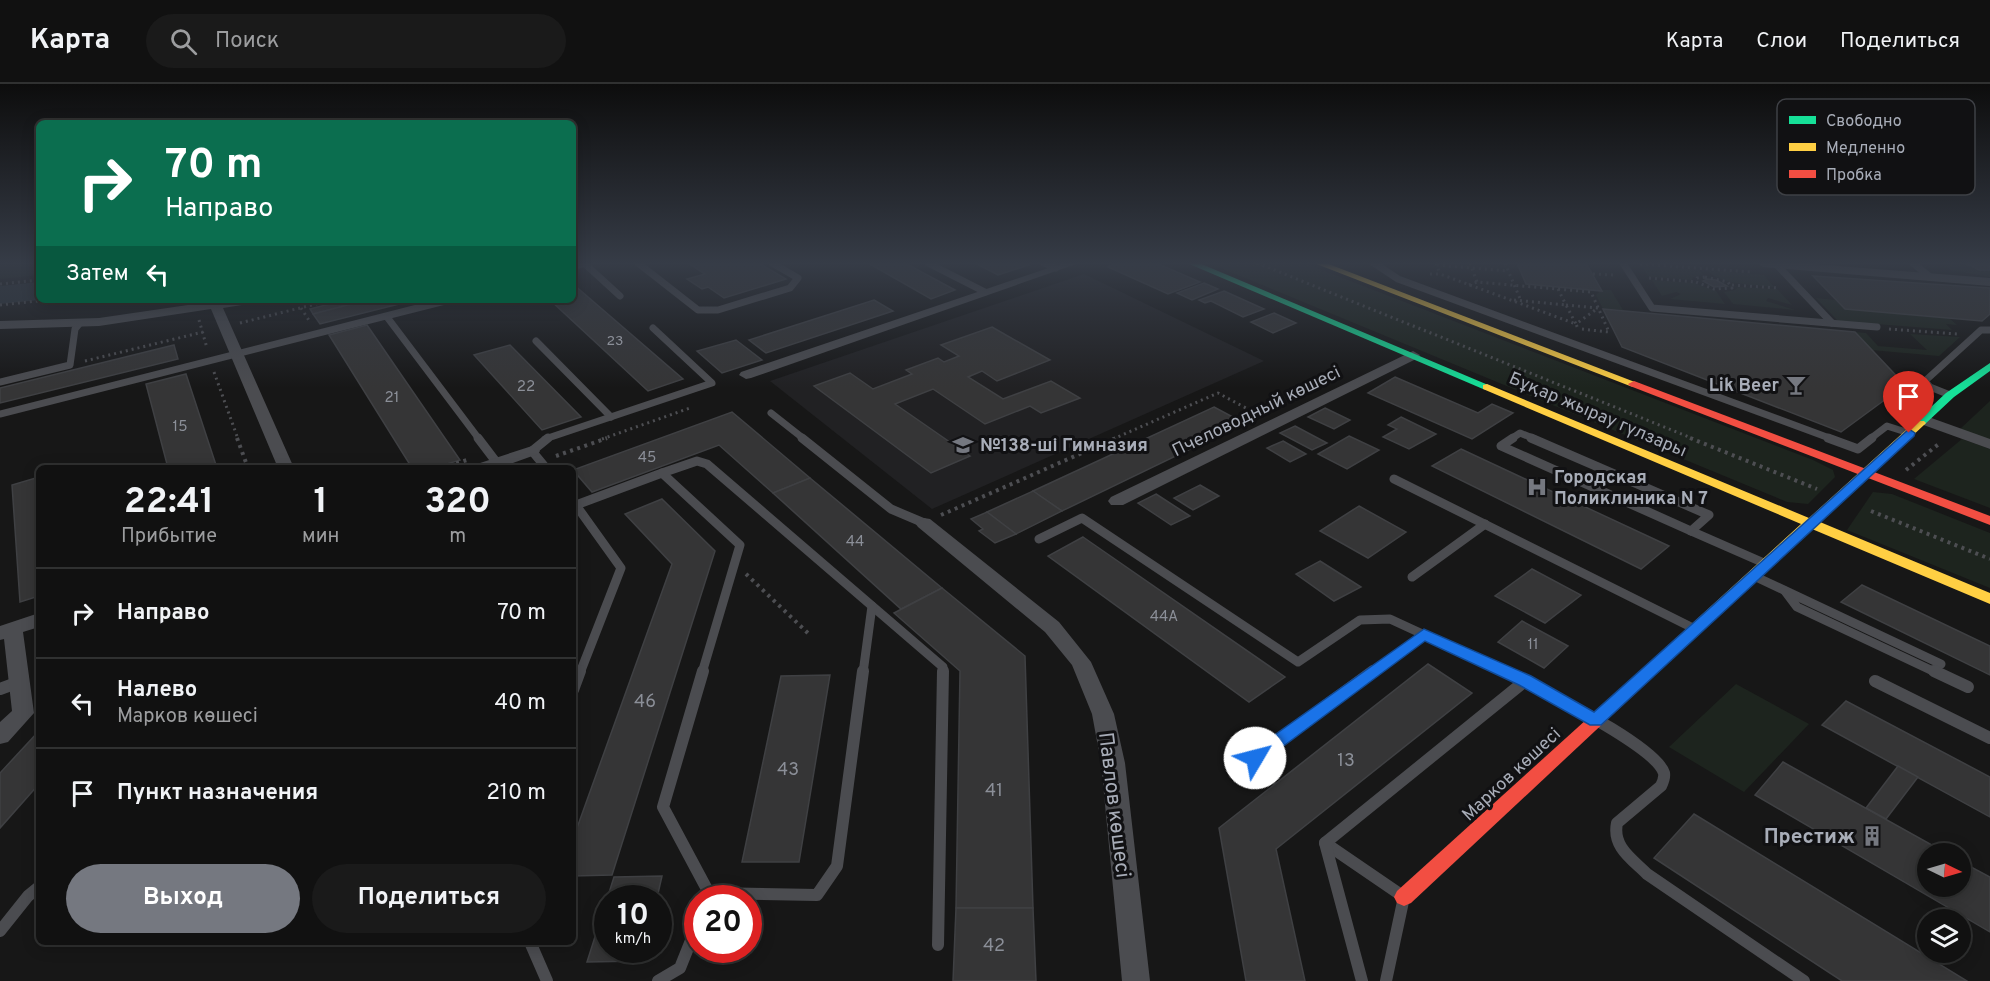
<!DOCTYPE html>
<html lang="ru">
<meta charset="utf-8">
<style>
:root{--surface:#111;--page:#1a1a1a;--text:#f1f3f6;--muted:#9c9d9f;--line:#303131;--accent:#757880}
body{margin:0;font-family:Overpass,sans-serif;background:var(--page);color:var(--text);height:100vh;display:flex;flex-direction:column;font-size:22px;white-space:nowrap}
*{box-sizing:border-box;margin:0}
p{font-size:20px;color:var(--muted)}
.icon{flex:none;width:33px;height:33px;fill:none;stroke:currentColor;stroke-width:2;stroke-linecap:round;stroke-linejoin:round}
.map{position:relative;flex:1;overflow:hidden}
.drawer{position:absolute;left:36px;top:381px;width:540px;height:480px;display:flex;flex-direction:column;background:var(--surface);border-radius:9px;box-shadow:0 3px 15px #0003,0 0 0 2px var(--line)}
.drawer>*{flex:none}
.banner{position:absolute;left:36px;top:36px;width:540px;height:183px;border-radius:9px;box-shadow:0 3px 15px #0003,0 0 0 2px var(--line);background:#0b6e4f;color:#fff;overflow:hidden}
.needle{width:39px;rotate:95deg}
.fabs{position:absolute;left:1917px;top:759px;display:grid;gap:12px}
.fabs a{display:grid;place-items:center;width:54px;height:54px;border-radius:50%;background:var(--surface);box-shadow:0 3px 15px #0003,0 0 0 2px var(--line);font-size:30px}
.speed{position:absolute;left:594px;top:801px;display:flex;gap:12px;font-size:30px;font-weight:700;text-align:center}
.speed>*{display:grid;place-content:center;width:78px;height:78px;border-radius:50%;background:var(--surface);box-shadow:0 3px 15px #0003,0 0 0 2px var(--line);line-height:1}
.speed small{font-size:15px;font-weight:400}
.speed .limit{border:9px solid #d22;background:#fff;color:#111}
.pin{position:absolute;display:grid;place-items:center;width:51px;height:51px;color:#fff;margin:-62px -26px;border-radius:50% 50% 50% 0;rotate:-45deg;box-shadow:0 0 6px #0007}
.pin .icon{rotate:45deg}
.me{position:absolute;width:66px;margin:-33px;rotate:53deg;stroke-linejoin:round;filter:drop-shadow(0 0 4px #0008)}
.turn{display:flex;align-items:center;gap:21px;height:126px;padding:0 30px;font-size:27px}
.turn .icon{width:78px;height:78px;stroke-width:2.5}
.turn b{display:block;font-size:42px;line-height:51px}
.then{display:flex;align-items:center;height:57px;padding:0 30px;background:#0003;gap:12px;font-size:22px}
.eta{display:flex;justify-content:space-evenly;align-items:center;height:102px;text-align:center}
.eta b{font-size:36px;font-weight:700;line-height:42px}
.cta{display:flex;gap:12px;margin-top:auto;padding:12px 30px}
.cta a{flex:1;height:69px;border-radius:36px;background:var(--accent);color:#fff;font-size:24px;font-weight:700;line-height:69px;text-align:center}
.cta a+a{background:var(--page);color:var(--text)}
ul{padding:0;list-style:none}
li{display:flex;align-items:center;gap:18px;height:90px;padding:0 30px;border-top:2px solid var(--line)}
li div{flex:1}
li b{display:block;font-size:22px}
li em{font-style:normal}
header{display:flex;align-items:center;gap:36px;box-sizing:border-box;height:84px;padding:0 30px;background:var(--surface);border-bottom:2px solid var(--line)}
header strong{font-size:28px}
nav{display:flex;gap:33px;margin-inline-start:auto;font-size:21px}
.search{width:420px;height:54px;background:var(--page);display:flex;align-items:center;gap:15px;box-sizing:border-box;padding:0 21px;border-radius:33px;color:var(--muted);font-size:22px}
.map>svg:first-child{display:block}
.built{fill:#212123}
.green{fill:#1d241e}
.lines{fill:none;stroke-linecap:round;stroke-linejoin:round}
.river{fill:#2a3239;fill-rule:evenodd}
.building{fill:#353536;stroke:#3f4043;stroke-width:1.5}
.path-far1{stroke:#4d4e52;stroke-width:3;stroke-dasharray:2 4;stroke-linecap:butt}
.path{stroke:#4d4e52;stroke-width:4;stroke-dasharray:3 4.5;stroke-linecap:butt}
.lane-far2{stroke:#4b4c50;stroke-width:7}
.lane-far1{stroke:#4b4c50;stroke-width:9}
.lane{stroke:#4b4c50;stroke-width:12}
.street{fill:#4b4c50;fill-rule:evenodd}
.fast{fill:#16e098;fill-rule:evenodd}
.slow{fill:#ffcf43;fill-rule:evenodd}
.jam{fill:#f24e42;fill-rule:evenodd}
.route{fill:#1a73e8;stroke:#114b97;stroke-width:1.5}
.labels{text-anchor:middle;stroke-width:6;stroke-linejoin:round;paint-order:stroke}
.far-number-label{font-size:14px;fill:#8b8f98}
.number-label{font-size:15px;fill:#8b8f98}
.poi-label{font-size:18px;font-weight:bold;fill:#a8adb8;stroke:#111113;text-anchor:start}
.street-label{font-size:18px;fill:#a8adb8;stroke:#111113}
.near-number-label{font-size:18px;fill:#8b8f98}
.near-street-label{font-size:21px;fill:#a8adb8;stroke:#111113}
.near-poi-label{font-size:21px;font-weight:bold;fill:#a8adb8;stroke:#111113;text-anchor:end}
.key{fill:#111113;stroke:#3e4045;stroke-width:1.5}
.key-label{font-size:16px;fill:#a8adb8}
</style>
<header>
<strong>Карта</strong>
<div class="search"><svg class="icon" aria-label="search" viewBox="0 0 24 24"><circle cx="10" cy="10" r="6"/><path d="M15 15l6 6"/></svg>Поиск</div>
<nav><a>Карта</a><a>Слои</a><a>Поделиться</a></nav>
</header>
<div class="map">
<svg width="1990" height="897" viewBox="0 0 1990 897">
<rect width="100%" height="100%" fill="#171717"/>
<path class="built" d="M1084,190L1264,277L932,425L770,297Z"/>
<g class="green">
<path d="M0,179H39V191L0,195Z"/>
<path d="M1209,179H1304L1813,376L1833,386L1835,393L1808,420L1787,418Z"/>
<path d="M1944,179H1966L1979,186H1990V193L1950,186Z"/>
<path d="M1640,181L1699,186L1703,191L1693,193L1692,196L1649,193Z"/>
<path d="M1707,186L1764,191L1774,203C1755,201 1720,201 1707,186Z"/>
<path d="M1652,196L1694,199L1716,207L1725,220L1670,215L1681,210L1676,208L1662,212Z"/>
<path d="M1738,203L1777,205L1792,221L1768,214L1766,217L1795,226L1733,220L1724,208L1735,206Z"/>
<path d="M1601,206H1611L1623,226L1603,225L1596,211Z"/>
<path d="M1816,214L1835,216L1845,225L1949,234L1957,241L1946,240L1952,246L1838,237Z"/>
<path d="M1855,248L1866,249L1878,262L1927,266L1910,250L1960,253L1939,272L1871,266Z"/>
<path d="M1990,317V357L1959,346Z"/>
<path d="M1962,355L1990,365V424L1914,395Z"/>
<path d="M1873,408L1892,410L1990,449V504L1847,446Z"/>
<path d="M1736,600L1809,640L1744,708L1669,663Z"/>
</g>
<g class="lines">
<path class="river" d="M39,198V216L0,220V202Z"/>
</g>
<g class="building">
<path d="M688,179H759L786,195L724,214L708,203L702,205L687,195L705,190Z"/>
<path d="M868,179H905L955,206L931,215Z"/>
<path d="M975,179H1024L1029,181L998,191Z"/>
<path d="M1116,179H1156L1200,198L1168,210L1108,183Z"/>
<path d="M1517,179H1586L1602,207L1526,200Z"/>
<path d="M1966,179H1990V186H1979Z"/>
<path d="M1813,192L1990,204V230L1982,237L1845,225Z"/>
<path d="M1707,195L1716,196L1727,202L1714,203L1703,197Z"/>
<path d="M1204,199L1218,205L1192,216L1177,209Z"/>
<path d="M573,200L683,295L648,307L550,216H573Z"/>
<path d="M1224,207L1264,225L1243,233L1211,217L1205,219L1199,216Z"/>
<path d="M345,216H367L313,230L310,225Z"/>
<path d="M367,216H415L320,240L313,230Z"/>
<path d="M874,216L893,227L766,269L749,256Z"/>
<path d="M1603,225L1855,248L1905,301L1841,348L1622,263Z"/>
<path d="M1274,229L1296,239L1273,249L1251,238Z"/>
<path d="M367,241L460,376L434,384H412L329,251Z"/>
<path d="M992,243L1050,276L997,297L982,287L968,293L1003,315L1051,297L1080,314L1041,329L1030,322L985,340L933,305L895,320L970,372L931,389L814,302L850,289L873,305L912,290L906,286L938,274L944,278L959,272L941,261Z"/>
<path d="M736,256L762,276L722,289L697,267Z"/>
<path d="M174,261L178,275L0,319V304Z"/>
<path d="M510,261L581,333L542,346L474,271Z"/>
<path d="M186,290L217,384H168L146,300Z"/>
<path d="M1395,293L1478,329L1492,320L1513,329L1472,355L1368,309Z"/>
<path d="M1214,323L1244,339L1062,427L1033,407Z"/>
<path d="M1325,324L1350,336L1334,345L1308,333Z"/>
<path d="M732,328L810,394L773,409L719,361L592,408L573,386Z"/>
<path d="M1401,333L1436,350L1409,365L1383,353L1397,345L1388,341Z"/>
<path d="M1295,342L1327,359L1312,366L1280,349Z"/>
<path d="M1349,352L1379,366L1347,385L1318,370Z"/>
<path d="M1283,357L1306,370L1290,378L1267,364Z"/>
<path d="M1461,365L1669,462L1641,485L1432,382Z"/>
<path d="M39,393V512L20,518L12,401Z"/>
<path d="M810,394L942,504L901,525L773,409Z"/>
<path d="M1200,401L1219,412L1193,426L1174,414Z"/>
<path d="M1033,407L1062,427L1016,450L987,428Z"/>
<path d="M1156,410L1190,432L1171,441L1138,419Z"/>
<path d="M662,415L715,467L612,791L573,792V755L672,480L625,430Z"/>
<path d="M1359,422L1406,448L1368,474L1320,447Z"/>
<path d="M987,428L1016,450L995,459L979,447L983,445L971,435Z"/>
<path d="M1083,453L1285,593L1249,618L1048,472Z"/>
<path d="M1320,477L1361,503L1334,517L1296,490Z"/>
<path d="M1532,485L1581,511L1545,539L1495,512Z"/>
<path d="M1862,501L1990,562V591L1841,518Z"/>
<path d="M942,504L1025,572L1033,824H956L960,587L894,529Z"/>
<path d="M1522,537L1568,562L1544,584L1498,558Z"/>
<path d="M1428,580L1472,609L1276,765L1305,897H1246L1219,744Z"/>
<path d="M830,591L799,778H742L781,592Z"/>
<path d="M1846,617L1990,693V733L1822,641Z"/>
<path d="M39,647V700L0,744V689Z"/>
<path d="M1783,678L1948,770H1928V802H1960V777L1990,793V848L1755,711Z"/>
<path d="M1898,682L1918,693L1886,735L1866,724Z"/>
<path d="M1694,730L1967,897H1842L1654,774Z"/>
<path d="M662,792L657,814H608V866H643L640,877L587,878L614,793Z"/>
<path d="M956,824H1033L1036,897H953Z"/>
</g>
<g class="lines">
<g class="path-far1">
<path d="M1257,179L1694,355"/>
<path d="M1436,179L1440,190"/>
<path d="M1470,179L1477,198"/>
<path d="M1505,179L1521,217"/>
<path d="M1640,180L1752,188"/>
<path d="M1437,181L1508,187"/>
<path d="M1430,190H1440L1576,240L1578,245"/>
<path d="M1593,190L1615,191"/>
<path d="M1705,193L1728,198L1732,204L1714,205L1696,198L1697,194Z"/>
<path d="M1649,194L1696,198"/>
<path d="M0,200L39,196"/>
<path d="M1469,201L1477,198L1591,208L1609,248L1581,245"/>
<path d="M1732,201L1779,204"/>
<path d="M1558,205L1566,221"/>
<path d="M1514,216L1566,221"/>
<path d="M264,218L276,216"/>
<path d="M0,221L47,216"/>
<path d="M1566,221L1598,224L1576,240Z"/>
<path d="M301,224L310,238"/>
<path d="M199,236L207,264"/>
<path d="M240,239L332,216"/>
<path d="M1889,245L1957,250"/>
<path d="M85,277L203,248"/>
<path d="M214,288L238,355"/>
<path d="M602,355L690,324"/>
<path d="M1113,355L1218,309L1257,330"/>
</g>
<g class="path">
<path d="M237,354L248,384"/>
<path d="M1690,354L1817,405"/>
<path d="M556,372L607,354"/>
<path d="M442,384L467,376"/>
<path d="M1906,386L1940,359"/>
<path d="M1871,427L1990,475"/>
<path d="M941,431L1116,354"/>
<path d="M746,490L811,552"/>
</g>
<g class="lane-far2">
<path d="M584,179L620,212"/>
<path d="M638,179L698,226H718L790,204L798,194L772,179"/>
<path d="M928,179L985,208"/>
<path d="M1044,179L1056,184"/>
<path d="M1374,179L1398,195L1832,355"/>
<path d="M1623,179L1652,224L1877,243"/>
<path d="M1913,179L1930,193"/>
<path d="M1776,180L1832,239"/>
<path d="M573,183L585,179"/>
<path d="M387,233L479,355"/>
<path d="M536,257L611,333"/>
<path d="M0,298L70,281L75,245L79,240"/>
<path d="M1950,311L1930,303L1925,297L1981,246H1990"/>
<path d="M771,329L804,355"/>
<path d="M0,330L449,216"/>
<path d="M545,355L712,299L653,244"/>
<path d="M1511,355L1520,349L1535,355"/>
<path d="M1870,355L1887,342L1909,349"/>
</g>
<g class="lane-far1">
<path d="M478,354L497,379"/>
<path d="M802,354L891,425L924,439"/>
<path d="M1513,354L1501,362L1691,447"/>
<path d="M1531,354L1709,431L1691,447"/>
<path d="M1828,354L1858,365L1872,354"/>
<path d="M546,384L532,367L548,354"/>
<path d="M1394,395L1693,544"/>
<path d="M573,417L621,484L580,589"/>
<path d="M576,421L662,389"/>
<path d="M1691,447L1764,479"/>
<path d="M1039,455L1082,434L1298,578L1360,536L1390,535L1507,589"/>
<path d="M1412,493L1485,440"/>
<path d="M1756,493L1941,580"/>
<path d="M1785,507L1797,523L1937,589"/>
<path d="M702,589L740,461L662,389L697,377L707,380L943,583V589"/>
<path d="M863,589L872,522"/>
<path d="M1371,589L1424,550"/>
</g>
<g class="lane">
<path d="M703,587L663,723L709,809L707,814"/>
<path d="M1504,587L1525,597"/>
<path d="M1934,587L1968,603"/>
<path d="M1875,597L1990,654"/>
<path d="M0,605L19,598"/>
<path d="M573,606L580,587"/>
<path d="M1237,687L1373,587"/>
<path d="M1325,759L1404,813L1386,897"/>
<path d="M709,809L817,811L837,782L863,587"/>
<path d="M0,847L28,812L39,803"/>
<path d="M530,858L547,897"/>
<path d="M938,861L943,587"/>
<path d="M658,897L680,884L698,839"/>
<path d="M1362,897L1325,759L1525,597C1551,611 1656,663 1664,689C1665,694 1663,698 1661,702L1617,739C1612,763 1632,775 1647,790L1804,897"/>
</g>
<g class="street">
<path d="M1063,179H1079L751,294L746,295L739,291L741,288Z"/>
<path d="M1757,179H1800L1990,194V202L1763,183Z"/>
<path d="M222,216H254L248,220L223,224L294,384H278L211,225L99,242L0,245V237L99,234Z"/>
<path d="M1413,267L1420,271L1418,274L1123,421H1111L1108,417L1111,413Z"/>
<path d="M1923,331L1990,355V365L1918,339L1915,336L1918,333Z"/>
<path d="M532,362L538,364L540,367L538,370L499,384H475L477,380Z"/>
<path d="M924,434L930,435L1059,538L1091,578L1114,630L1125,679L1150,897H1122L1101,679L1092,630L1072,581L1045,548L918,443L915,439Z"/>
<path d="M39,529V543L23,548L34,629L8,658L0,660V638L12,627L4,555L0,556V542Z"/>
</g>
<g class="fast">
<path d="M1187,179H1199L1493,303L1487,306L1483,305Z"/>
<path d="M1990,279V287L1954,313L1924,341H1916L1914,339L1916,337L1946,309Z"/>
</g>
<g class="slow">
<path d="M1314,179H1326L1640,300L1634,303L1630,302Z"/>
<path d="M1487,300L1809,434L1916,337H1924L1926,339L1924,341L1820,438L1990,509V520L1812,445L1671,576H1661L1658,572L1661,568L1801,440L1483,305V301Z"/>
</g>
<g class="jam">
<path d="M1634,297L1990,432V441L1630,302L1628,300Z"/>
<path d="M1666,567L1671,568L1674,572L1671,576L1411,819L1404,822L1397,819L1394,813L1397,807L1661,568Z"/>
</g>
</g>
<linearGradient id="sky" x2="0" y2="1"><stop stop-color="#0d0d0d"/><stop offset="0.59" stop-color="#363c47"/><stop offset="1" stop-color="#363c47" stop-opacity="0"/></linearGradient>
<rect width="1990" height="304" fill="url(#sky)"/>
<path class="route" d="M1909,345L1915,349L1914,352L1601,641H1590L1519,601L1425,557L1262,678H1249L1247,674L1249,669L1424,545L1531,592L1594,628Z"/>
<defs>
<g id="bar-bare" transform="scale(1.62)"><path d="M-6-5H6L.8 .8V4.5H3.5V6h-7V4.5H-.8V.8Z" fill="#757880" stroke="#111113" stroke-width="2.5" paint-order="stroke"/></g>
<g id="school-bare" transform="scale(1.62)"><path d="M0-5L7-2L0 1L-7-2ZM-4 1L0 2.5L4 1V4Q0 6-4 4Z" fill="#757880" stroke="#111113" stroke-width="2.5" paint-order="stroke"/></g>
<g id="hospital-bare" transform="scale(1.62)"><path d="M-5-5h3v3.5h4V-5h3V5h-3V1.5h-4V5h-3Z" fill="#757880" stroke="#111113" stroke-width="2.5" paint-order="stroke"/></g>
<g id="building-bare" transform="scale(1.62)"><path d="M-4-6H4V6H1V3H-1V6H-4ZM-2.5-4.3h1.7v1.8h-1.7ZM.8-4.3h1.7v1.8H.8ZM-2.5-1h1.7V.8h-1.7ZM.8-1h1.7V.8H.8Z" fill="#757880" stroke="#111113" stroke-width="2.5" paint-order="stroke"/></g>
</defs>
<g fill-rule="evenodd">
<use href="#bar-bare" x="1796" y="301"/>
<use href="#school-bare" x="963" y="361"/>
<use href="#hospital-bare" x="1537" y="403"/>
<use href="#building-bare" x="1872" y="752"/>
</g>
<g class="labels">
<g class="far-number-label">
<text x="615" y="261">23</text>
</g>
<g class="number-label">
<text x="526" y="307">22</text>
<text x="392" y="318">21</text>
<text x="180" y="347">15</text>
<text x="647" y="378">45</text>
<text x="855" y="462">44</text>
<text x="1164" y="537">44А</text>
<text x="1533" y="565">11</text>
</g>
<g class="poi-label">
<text x="1779" y="307" text-anchor="end">Lik Beer</text>
<text x="980" y="367">№138-ші Гимназия</text>
<text x="1554" y="399">Городская<tspan x="1554" dy="21">Поликлиника N 7</tspan></text>
</g>
<g class="street-label">
<text transform="translate(1256 327) rotate(-26)" y="6">Пчеловодный көшесі</text>
<text transform="translate(1598 330) rotate(23)" y="6">Бұқар жырау гүлзары</text>
<text transform="translate(1511 690) rotate(-43)" y="6">Марков көшесі</text>
</g>
<g class="near-number-label">
<text x="645" y="623">46</text>
<text x="1346" y="682">13</text>
<text x="788" y="691">43</text>
<text x="994" y="712">41</text>
<text x="994" y="867">42</text>
</g>
<g class="near-street-label">
<text transform="translate(1115 721) rotate(83)" y="7">Павлов көшесі</text>
</g>
<g class="near-poi-label">
<text x="1855" y="759">Престиж</text>
</g>
</g>
<rect x="1777" y="15" width="198" height="96" rx="9" class="key"/>
<rect x="1789" y="32" width="27" height="8" fill="#16e098"/>
<rect x="1789" y="59" width="27" height="8" fill="#ffcf43"/>
<rect x="1789" y="86" width="27" height="8" fill="#f24e42"/>
<g class="key-label">
<text x="1826" y="42">Свободно</text>
<text x="1826" y="69">Медленно</text>
<text x="1826" y="96">Пробка</text>
</g>
</svg>
<div class="fabs">
<a><svg class="needle" viewBox="-14 -14 28 28"><path d="M0-13l5 13h-10z" fill="#e53935"/><path d="M0 13l5-13h-10z" fill="#9c9d9f"/></svg></a>
<a><svg class="icon" aria-label="layers" viewBox="0 0 24 24"><path d="M12 4l9 5-9 5-9-5zM3 14l9 5 9-5"/></svg></a>
</div>
<div class="speed"><div>10<small>km/h</small></div><div class="limit">20</div></div>
<div class="pin" style="left:1909px;top:349px;background:#d93025"><svg class="icon" aria-label="arrive" viewBox="0 0 24 24"><path d="M6 21V4h12l-3 4 3 4H6"/></svg></div>
<svg class="me" style="left:1255px;top:674px" viewBox="-20 -20 40 40"><circle r="19" fill="#fff"/><path d="M0-13L10 11 0 6-10 11z" fill="#1a73e8"/></svg>
<div class="banner">
<div class="turn"><svg class="icon" aria-label="right" viewBox="0 0 24 24"><path d="M7 20v-9h11M14 6l5 5-5 5"/></svg><div><b>70 m</b>Направо</div></div>
<div class="then">Затем<svg class="icon" aria-label="left" viewBox="0 0 24 24"><path d="M17 20v-9H6M10 6l-5 5 5 5"/></svg></div>
</div>
<section class="drawer">
<div class="eta">
<div><b>22:41</b><p>Прибытие</p></div>
<div><b>1</b><p>мин</p></div>
<div><b>320</b><p>m</p></div>
</div>
<ul>
<li><svg class="icon" aria-label="right" viewBox="0 0 24 24"><path d="M7 20v-9h11M14 6l5 5-5 5"/></svg><div><b>Направо</b></div><em>70 m</em></li>
<li><svg class="icon" aria-label="left" viewBox="0 0 24 24"><path d="M17 20v-9H6M10 6l-5 5 5 5"/></svg><div><b>Налево</b><p>Марков көшесі</p></div><em>40 m</em></li>
<li><svg class="icon" aria-label="arrive" viewBox="0 0 24 24"><path d="M6 21V4h12l-3 4 3 4H6"/></svg><div><b>Пункт назначения</b></div><em>210 m</em></li>
</ul>
<div class="cta"><a>Выход</a><a>Поделиться</a></div>
</section>
</div>
